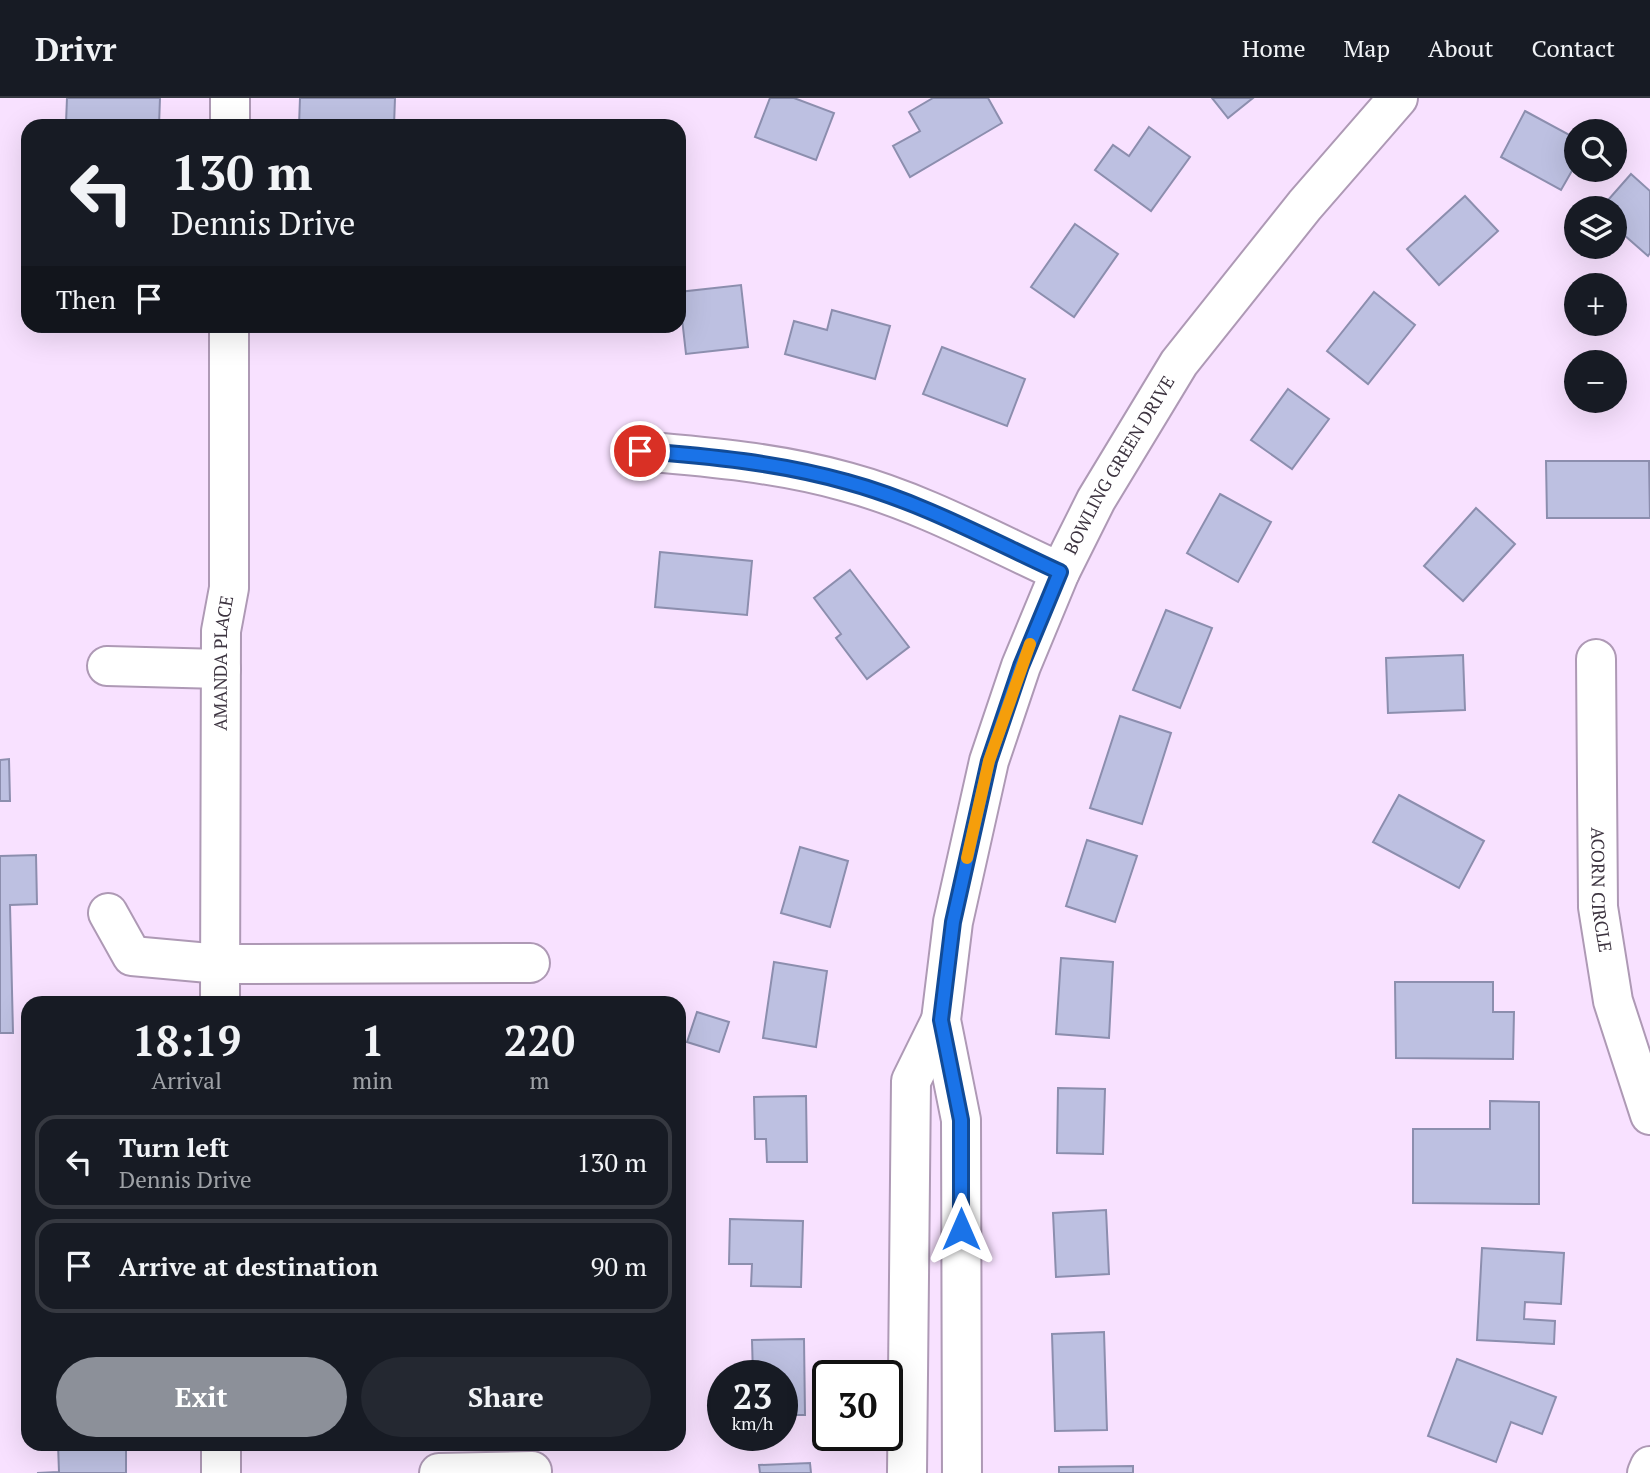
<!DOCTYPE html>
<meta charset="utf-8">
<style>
:root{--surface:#171b24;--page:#242831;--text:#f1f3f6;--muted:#9ea1a6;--line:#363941;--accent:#8c9099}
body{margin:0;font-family:"PT Serif",serif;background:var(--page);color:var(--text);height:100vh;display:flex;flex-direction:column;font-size:26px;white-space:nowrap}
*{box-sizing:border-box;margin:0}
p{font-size:23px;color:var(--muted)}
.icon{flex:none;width:38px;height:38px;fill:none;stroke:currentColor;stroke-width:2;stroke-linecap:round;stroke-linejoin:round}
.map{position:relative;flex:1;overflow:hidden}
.drawer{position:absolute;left:21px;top:898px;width:665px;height:455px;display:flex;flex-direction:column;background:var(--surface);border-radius:21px;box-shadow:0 7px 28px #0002}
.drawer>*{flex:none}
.hud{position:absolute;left:21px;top:21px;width:665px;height:214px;border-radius:21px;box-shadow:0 7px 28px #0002;background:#171b24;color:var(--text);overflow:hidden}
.buttons{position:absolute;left:1564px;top:21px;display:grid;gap:14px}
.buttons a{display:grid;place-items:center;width:63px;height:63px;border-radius:50%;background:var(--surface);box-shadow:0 7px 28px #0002;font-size:35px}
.speed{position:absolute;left:707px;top:1262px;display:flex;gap:14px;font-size:35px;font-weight:700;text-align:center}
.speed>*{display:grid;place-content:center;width:91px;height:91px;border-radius:50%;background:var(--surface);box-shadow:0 7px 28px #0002;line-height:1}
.speed small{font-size:18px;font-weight:400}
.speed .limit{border:4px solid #111;border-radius:10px;background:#fff;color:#111}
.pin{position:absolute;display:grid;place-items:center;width:60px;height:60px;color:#fff;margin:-30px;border:4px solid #fff;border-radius:50%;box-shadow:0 2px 7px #0007}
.me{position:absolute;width:77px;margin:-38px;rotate:0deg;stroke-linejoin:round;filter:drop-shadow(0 0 5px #0008)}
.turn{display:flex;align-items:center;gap:24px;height:147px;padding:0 35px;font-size:32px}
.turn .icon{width:91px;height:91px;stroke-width:2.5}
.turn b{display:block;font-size:49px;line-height:60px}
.then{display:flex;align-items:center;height:66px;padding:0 35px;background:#0003;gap:14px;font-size:26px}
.eta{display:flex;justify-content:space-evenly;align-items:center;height:119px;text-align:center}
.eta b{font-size:42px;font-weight:700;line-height:49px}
.cta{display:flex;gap:14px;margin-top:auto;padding:14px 35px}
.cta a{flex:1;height:80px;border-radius:42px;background:var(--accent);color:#fff;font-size:28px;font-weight:700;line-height:80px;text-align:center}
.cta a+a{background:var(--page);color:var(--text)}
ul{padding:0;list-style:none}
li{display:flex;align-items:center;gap:21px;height:94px;margin:0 14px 10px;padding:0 21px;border:4px solid var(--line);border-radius:21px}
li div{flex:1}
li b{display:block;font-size:26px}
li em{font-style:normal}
header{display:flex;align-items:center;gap:42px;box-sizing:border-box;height:98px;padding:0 35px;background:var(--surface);border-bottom:2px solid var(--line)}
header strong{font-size:33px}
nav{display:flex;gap:38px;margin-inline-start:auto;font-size:24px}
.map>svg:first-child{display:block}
.building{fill:#bdc0e1;stroke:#8c8eae;stroke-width:2}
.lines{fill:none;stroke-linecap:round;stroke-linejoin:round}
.minor-casing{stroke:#ae99b5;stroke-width:42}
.minor{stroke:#fff;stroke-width:38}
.route-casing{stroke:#114b97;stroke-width:18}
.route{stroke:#1a73e8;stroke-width:12}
.slow{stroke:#f59e0b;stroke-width:12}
.labels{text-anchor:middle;stroke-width:5;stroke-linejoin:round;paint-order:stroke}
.street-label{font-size:18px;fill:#3d3440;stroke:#fff}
</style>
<header>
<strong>Drivr</strong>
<nav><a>Home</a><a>Map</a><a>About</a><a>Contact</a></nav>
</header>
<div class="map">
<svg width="1650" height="1375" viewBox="0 0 1650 1375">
<rect width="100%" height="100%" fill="#f8e1ff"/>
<g class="building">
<path d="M67,0H160L159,28L66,25Z"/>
<path d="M300,0H395L394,28H299Z"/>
<path d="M770,0H794L834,15L816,62L755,39Z"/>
<path d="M933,0H988L1002,25L910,79L893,48L920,33L909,14Z"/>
<path d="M1212,0H1253L1228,20Z"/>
<path d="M1525,13L1577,41V64L1561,92L1501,59Z"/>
<path d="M1149,29L1190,59L1151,113L1095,72L1113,47L1129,58Z"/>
<path d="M1631,76L1650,93V155L1648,158L1615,129V110H1601Z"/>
<path d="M1465,98L1498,133L1439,187L1407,151Z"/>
<path d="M1075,126L1118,156L1074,219L1031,189Z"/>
<path d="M741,187L748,249L686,256L679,194Z"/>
<path d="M1374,194L1415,227L1368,286L1327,253Z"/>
<path d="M832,212L890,228L875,281L785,256L794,223L827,232Z"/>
<path d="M942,249L1025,281L1007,328L923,296Z"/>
<path d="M1288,291L1329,321L1292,371L1251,342Z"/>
<path d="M1546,363H1649L1650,420H1547Z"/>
<path d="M1220,396L1271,424L1238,484L1187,455Z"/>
<path d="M1476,410L1515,446L1463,503L1424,468Z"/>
<path d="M660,454L752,463L747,517L655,509Z"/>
<path d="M850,472L909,549L867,581L836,540L841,536L814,500Z"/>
<path d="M1166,512L1212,530L1180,610L1133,592Z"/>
<path d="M1463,557L1465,612L1388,615L1386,560Z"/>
<path d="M1120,618L1171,635L1142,726L1090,710Z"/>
<path d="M9,661L10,703H0V662Z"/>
<path d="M1399,697L1484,743L1459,790L1373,744Z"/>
<path d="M1087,742L1137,758L1115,824L1066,808Z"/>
<path d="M800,749L848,763L830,829L781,815Z"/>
<path d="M36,757L37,806L10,807L13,935H0V758Z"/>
<path d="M1061,860L1113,864L1109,940L1056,936Z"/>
<path d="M774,864L827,873L816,949L763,940Z"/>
<path d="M1395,884H1493V914H1514L1513,961L1396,960Z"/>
<path d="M697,914L729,924L719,954L687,944Z"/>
<path d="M1058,990L1105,991L1103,1056L1057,1055Z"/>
<path d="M806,998L807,1064H767L766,1041H755L754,999Z"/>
<path d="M1490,1003L1539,1004V1106L1413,1105V1031H1490Z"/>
<path d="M1106,1112L1109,1176L1056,1179L1053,1115Z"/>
<path d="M730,1121L803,1123L801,1189L751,1188L752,1166H729Z"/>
<path d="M1482,1150L1564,1155L1561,1206L1525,1204L1524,1221L1555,1223L1554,1246L1477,1242Z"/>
<path d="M1104,1234L1107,1332L1055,1333L1052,1236Z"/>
<path d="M804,1241L805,1317H782V1278H753L752,1242Z"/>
<path d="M1457,1261L1556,1299L1542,1336L1511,1324L1496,1364L1428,1338Z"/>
<path d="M58,1346H126V1375H37L59,1374Z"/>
<path d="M810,1365L811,1375H760L759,1367Z"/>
<path d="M1133,1368V1375H1059V1369Z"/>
</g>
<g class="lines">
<g class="minor-casing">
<g id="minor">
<path d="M230,28V0"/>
<path d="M641,353C710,359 780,365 847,384C921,404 990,442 1060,474"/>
<path id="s1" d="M1596,561L1598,809L1613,903L1650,1017"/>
<path d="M107,568L221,571"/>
<path d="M108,815L132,858L220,866L530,865"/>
<path id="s2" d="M220,905L221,533L229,490V228"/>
<path d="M221,1346V1375"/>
<path d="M439,1375L532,1373"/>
<path d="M907,1375L911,983L941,922"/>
<path id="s3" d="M962,1375L961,1022L941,922L953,824L989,663L1021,568L1060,474L1096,402L1179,265L1305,107L1398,0"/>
<path d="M1647,1375L1650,1368"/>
</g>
</g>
<use href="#minor" class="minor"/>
</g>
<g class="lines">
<g class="route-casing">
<path id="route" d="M640,353C710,358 780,365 847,384C921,404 990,442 1060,474L1021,568L989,663L953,824L941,922L961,1022V1131"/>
</g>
<use href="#route" class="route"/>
<path class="slow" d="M967,760L989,663L1030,546"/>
</g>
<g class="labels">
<g class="street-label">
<text dy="6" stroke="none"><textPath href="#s3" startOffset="1043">BOWLING GREEN DRIVE</textPath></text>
<text dy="6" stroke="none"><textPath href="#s2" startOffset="340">AMANDA PLACE</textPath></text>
<text dy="6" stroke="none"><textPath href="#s1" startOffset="231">ACORN CIRCLE</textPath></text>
</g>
</g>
</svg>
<div class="buttons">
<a><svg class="icon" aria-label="search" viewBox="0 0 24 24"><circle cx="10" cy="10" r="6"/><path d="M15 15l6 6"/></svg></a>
<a><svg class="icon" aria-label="layers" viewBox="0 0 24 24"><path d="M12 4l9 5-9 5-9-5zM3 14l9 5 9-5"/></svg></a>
<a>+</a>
<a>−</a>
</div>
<div class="speed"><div>23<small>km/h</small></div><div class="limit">30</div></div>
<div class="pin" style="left:640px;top:353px;background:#d93025"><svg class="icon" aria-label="arrive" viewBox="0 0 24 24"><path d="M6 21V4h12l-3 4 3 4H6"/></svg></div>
<svg class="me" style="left:961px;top:1131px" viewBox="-20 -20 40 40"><path d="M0-17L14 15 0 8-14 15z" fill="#1a73e8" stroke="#fff" stroke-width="4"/></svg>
<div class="hud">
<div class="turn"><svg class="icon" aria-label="left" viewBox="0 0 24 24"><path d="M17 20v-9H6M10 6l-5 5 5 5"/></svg><div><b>130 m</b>Dennis Drive</div></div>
<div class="then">Then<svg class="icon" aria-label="arrive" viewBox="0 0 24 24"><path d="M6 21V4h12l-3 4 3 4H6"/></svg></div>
</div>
<section class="drawer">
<div class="eta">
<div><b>18:19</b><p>Arrival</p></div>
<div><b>1</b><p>min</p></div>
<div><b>220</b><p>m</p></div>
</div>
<ul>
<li><svg class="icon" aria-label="left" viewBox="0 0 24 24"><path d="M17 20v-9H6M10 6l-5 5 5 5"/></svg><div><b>Turn left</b><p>Dennis Drive</p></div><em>130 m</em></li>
<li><svg class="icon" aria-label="arrive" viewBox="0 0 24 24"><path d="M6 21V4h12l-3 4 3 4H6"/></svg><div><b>Arrive at destination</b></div><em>90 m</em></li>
</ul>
<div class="cta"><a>Exit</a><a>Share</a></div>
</section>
</div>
